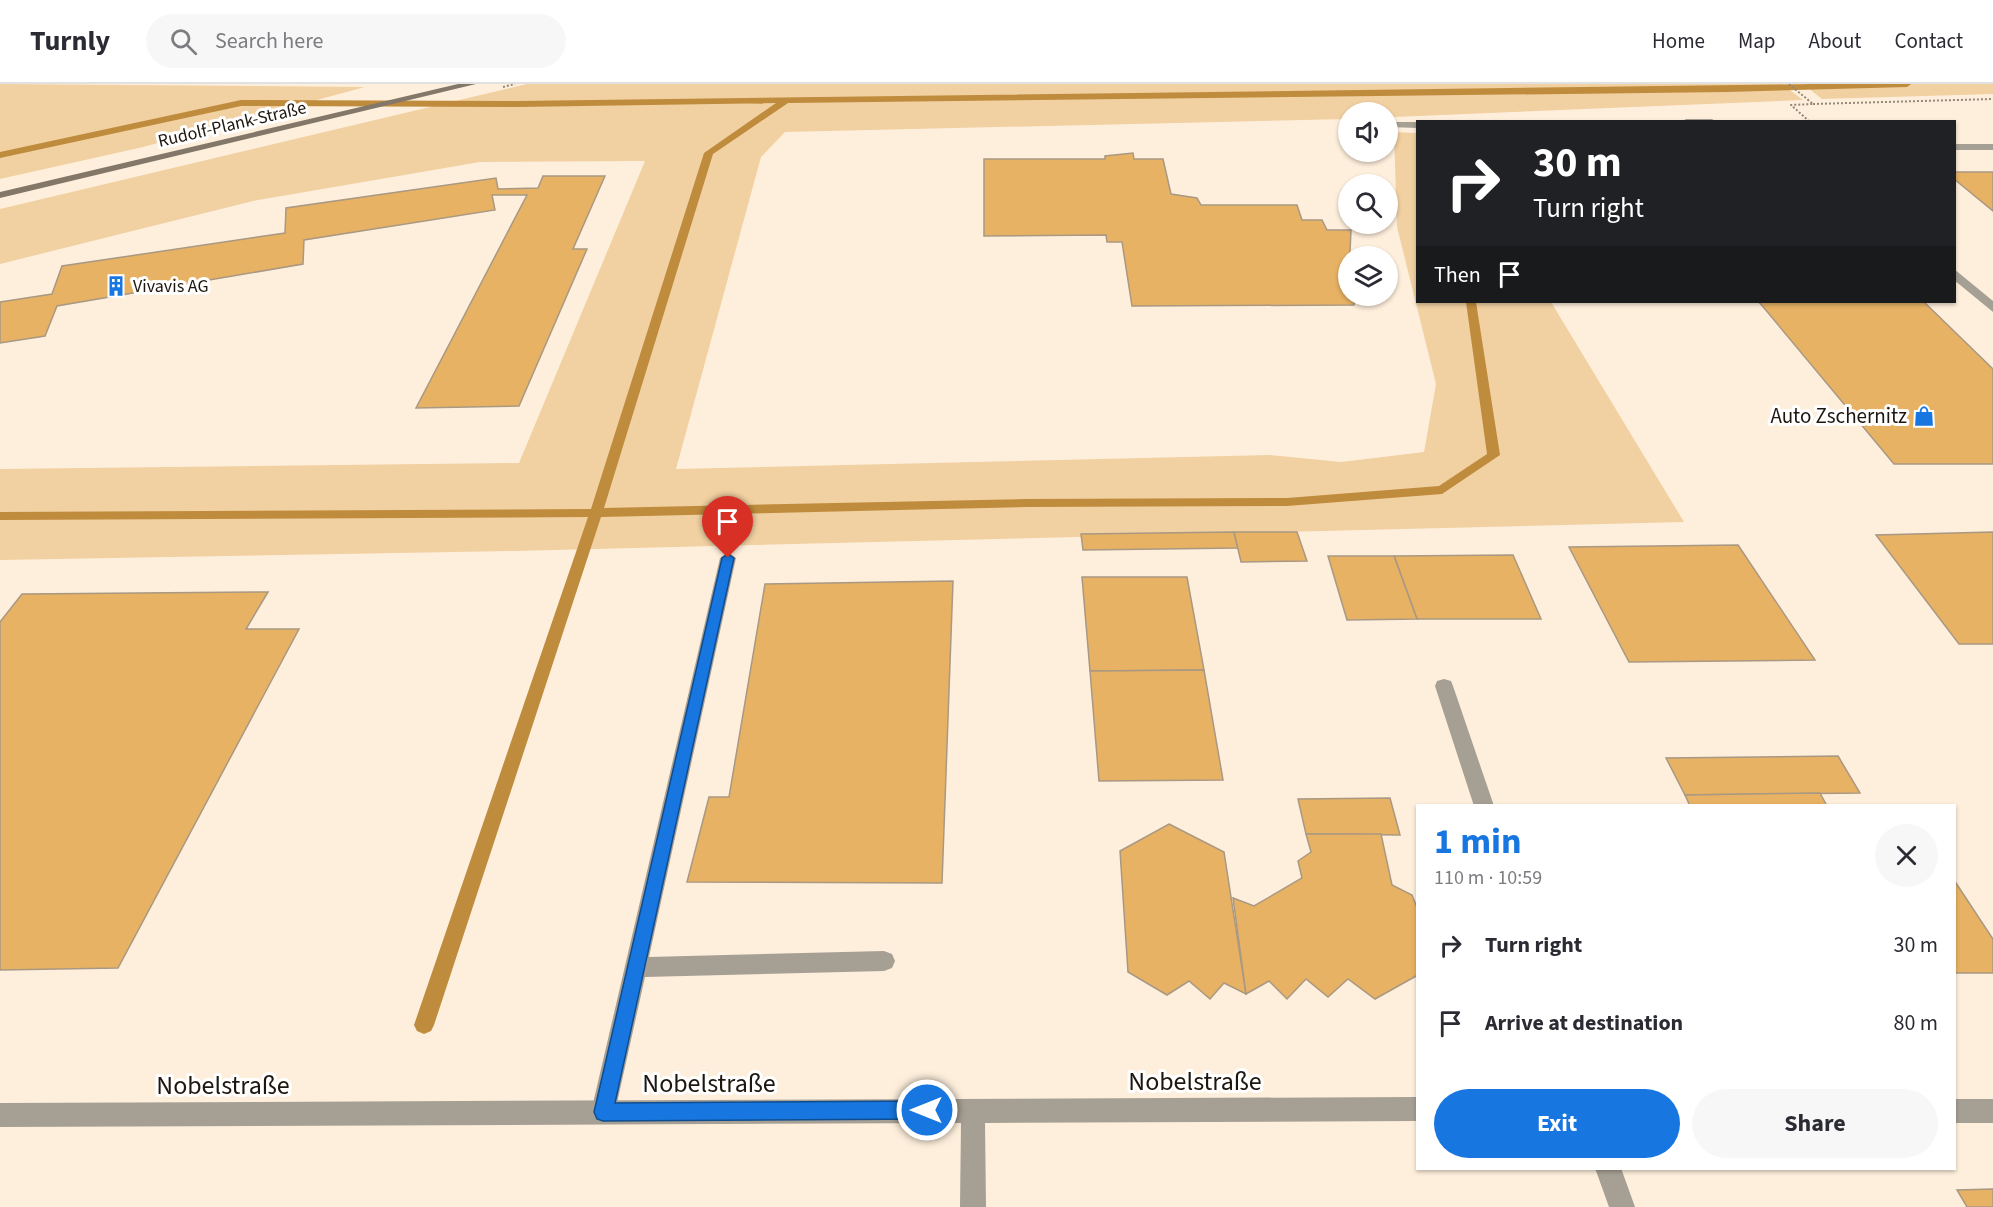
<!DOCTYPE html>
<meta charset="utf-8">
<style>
:root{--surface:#fff;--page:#f7f7f7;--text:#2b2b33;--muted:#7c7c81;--line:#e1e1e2;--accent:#1776df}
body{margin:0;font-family:"Source Sans 3",sans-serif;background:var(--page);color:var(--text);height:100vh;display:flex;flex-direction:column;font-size:22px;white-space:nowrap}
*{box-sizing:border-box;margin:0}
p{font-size:20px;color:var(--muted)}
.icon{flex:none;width:33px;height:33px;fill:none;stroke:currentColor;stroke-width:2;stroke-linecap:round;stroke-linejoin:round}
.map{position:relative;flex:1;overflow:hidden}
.details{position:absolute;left:1416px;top:720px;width:540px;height:366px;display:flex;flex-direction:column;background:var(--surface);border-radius:0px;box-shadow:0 2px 4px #0004}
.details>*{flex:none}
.hud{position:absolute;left:1416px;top:36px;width:540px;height:183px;border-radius:0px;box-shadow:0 2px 4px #0004;background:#202124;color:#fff;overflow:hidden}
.fabs{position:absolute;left:1338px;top:18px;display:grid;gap:12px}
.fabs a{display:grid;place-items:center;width:60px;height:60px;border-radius:50%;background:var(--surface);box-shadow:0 2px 4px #0004;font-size:30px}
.pin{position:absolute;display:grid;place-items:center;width:51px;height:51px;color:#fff;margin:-62px -26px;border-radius:50% 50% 50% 0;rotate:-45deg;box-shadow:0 0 6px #0007}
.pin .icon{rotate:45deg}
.me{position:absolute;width:66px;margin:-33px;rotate:270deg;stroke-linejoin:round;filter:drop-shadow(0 0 4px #0008)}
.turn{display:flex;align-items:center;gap:21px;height:126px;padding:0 18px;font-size:27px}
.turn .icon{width:78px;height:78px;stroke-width:2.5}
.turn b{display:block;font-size:42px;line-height:51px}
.then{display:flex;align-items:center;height:57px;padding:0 18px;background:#0003;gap:12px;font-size:22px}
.round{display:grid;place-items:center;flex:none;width:63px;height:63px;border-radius:32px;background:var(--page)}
.summary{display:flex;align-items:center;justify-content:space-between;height:102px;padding:0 18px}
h1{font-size:36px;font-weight:700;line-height:45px;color:var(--accent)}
.cta{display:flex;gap:12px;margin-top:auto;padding:12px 18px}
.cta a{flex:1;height:69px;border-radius:36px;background:var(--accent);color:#fff;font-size:24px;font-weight:700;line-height:69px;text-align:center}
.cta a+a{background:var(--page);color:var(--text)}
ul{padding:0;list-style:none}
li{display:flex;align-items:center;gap:18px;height:78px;padding:0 18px}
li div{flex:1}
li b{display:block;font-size:22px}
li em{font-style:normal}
header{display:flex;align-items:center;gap:36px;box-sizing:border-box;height:84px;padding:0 30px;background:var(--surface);border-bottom:2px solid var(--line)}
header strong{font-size:28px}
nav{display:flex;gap:33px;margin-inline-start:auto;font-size:21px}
.search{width:420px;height:54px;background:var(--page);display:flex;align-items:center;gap:15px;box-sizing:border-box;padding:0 21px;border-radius:33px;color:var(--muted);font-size:22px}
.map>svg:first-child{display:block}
.green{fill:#f1d0a2}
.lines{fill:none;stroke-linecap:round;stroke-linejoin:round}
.stream{fill:#bf8b3c;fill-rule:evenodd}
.building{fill:#e7b264;stroke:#a99882;stroke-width:1.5}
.path{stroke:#928779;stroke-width:2;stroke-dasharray:2 2;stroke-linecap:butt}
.lane{fill:#a69f94;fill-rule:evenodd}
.street{fill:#a69f94;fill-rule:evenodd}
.secondary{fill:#827768;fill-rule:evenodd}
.route{fill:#1776df;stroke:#0f4d91;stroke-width:1.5}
.labels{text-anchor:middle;stroke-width:6;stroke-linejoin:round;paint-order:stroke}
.far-street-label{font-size:18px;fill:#1d170f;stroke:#fff}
.far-poi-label{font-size:18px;fill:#1d170f;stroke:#fff;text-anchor:start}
.poi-label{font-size:21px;fill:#1d170f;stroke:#fff;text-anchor:end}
.near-street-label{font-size:26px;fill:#1d170f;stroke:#fff}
</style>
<header>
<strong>Turnly</strong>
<div class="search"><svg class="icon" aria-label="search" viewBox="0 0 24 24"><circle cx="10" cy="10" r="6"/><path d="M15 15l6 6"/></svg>Search here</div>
<nav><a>Home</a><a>Map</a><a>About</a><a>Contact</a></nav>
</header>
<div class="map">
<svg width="1993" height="1123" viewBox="0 0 1993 1123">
<rect width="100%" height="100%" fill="#feefdc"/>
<g class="green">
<path d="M0,0L365,3L143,63L0,95Z"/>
<path d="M527,0H1782L1803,16L1394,33L1388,34V28H1348V35L785,48L761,73L676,385L1270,371L1341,378L1424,368L1436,300L1397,143L1394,48L1417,49L1418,218H1551L1684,438L514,467L0,476V385L519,379L645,77L480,78L253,117L0,180V125Z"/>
<path d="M1803,0H1993V10L1822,15Z"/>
</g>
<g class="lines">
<path class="stream" d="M1817,0H1911L1907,3L1727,8L788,19L713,70L604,424L1025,415L1287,414L1439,402L1487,370L1466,218H1476L1500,371L1442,410L1287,422L1025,423L601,433L434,941L431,947L424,950L417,947L414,941L588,433L0,436V428L591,425L704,69L776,19L517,23L241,22L0,74V68L241,16L517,17Z"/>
</g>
<g class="building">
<path d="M1133,69L1134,75H1163L1171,110L1197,114L1201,121H1297L1302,136H1322L1327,146H1351L1348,212H1354V221L1132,222L1122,158H1107L1106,151L984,152V75H1105V72Z"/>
<path d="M1954,88H1993V127L1954,95Z"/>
<path d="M543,92H605L573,165H587L519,322L416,324L527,111H492L495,126L304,156L303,180L57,222L45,252L0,259V218L52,210L62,182L285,149L286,124L496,94L498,105L538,104Z"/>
<path d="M1759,218H1924L1993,285V380H1894Z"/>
<path d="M1234,448L1238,464L1083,466L1081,450Z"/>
<path d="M1234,448H1297L1307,477L1241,478Z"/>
<path d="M1993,448V560H1959L1876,451Z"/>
<path d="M1738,461L1815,576L1629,578L1569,463Z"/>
<path d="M1513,471L1541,535H1417L1394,472Z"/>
<path d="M1328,472H1394L1417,535L1347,536Z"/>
<path d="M1082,493H1187L1204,586L1090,587Z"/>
<path d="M953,497L942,799L687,798L709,713H729L765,500Z"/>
<path d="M268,508L246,545H299L118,884L0,886V538L22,510Z"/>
<path d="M1204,586L1223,696L1099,697L1090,587Z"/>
<path d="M1838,672L1860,709L1685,711L1666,674Z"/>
<path d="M1820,709L1827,722H1690L1685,711Z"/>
<path d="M1390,714L1400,751L1306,750L1298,715Z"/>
<path d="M1169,740L1224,768L1246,910L1224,899L1210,915L1189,897L1167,911L1128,888L1120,767Z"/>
<path d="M1306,750H1381L1392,801L1412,811L1418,826V891L1375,915L1348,895L1328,913L1306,895L1287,915L1269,897L1246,910L1233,814L1254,822L1302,794L1298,777L1311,768Z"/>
<path d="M1954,796L1993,855V889H1954Z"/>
<path d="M1993,1105V1123H1967L1957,1106Z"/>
</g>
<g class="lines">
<g class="path">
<path d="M1789,0L1813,20L1791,21L1810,38"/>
<path d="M503,3L515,0"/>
<path d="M1813,20L1993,15"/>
</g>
<g class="lane">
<path d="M1686,35H1712L1717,38H1681Z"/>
<path d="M1392,38H1418V44L1388,43V40Z"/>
<rect x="1954" y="60" width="39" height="6"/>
<path d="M728,468L736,474L649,873L884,867L892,870L895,877L892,884L884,887L645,893L615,1028L612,1037L603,1040L594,1037L591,1028L720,474Z"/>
</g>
<g class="street">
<path d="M1954,185L1993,217V228L1954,196Z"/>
<path d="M1444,595L1451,597L1453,602L1494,722H1474L1435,602L1437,597Z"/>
<path d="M1418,1013V1037L985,1039L986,1123H960L961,1039L0,1043V1019Z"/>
<rect x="1954" y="1015" width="39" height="24"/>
<path d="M1595,1084H1621L1635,1123H1609Z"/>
</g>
<path class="secondary" d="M458,0H476L0,114V108Z"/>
</g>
<path class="route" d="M728,470L734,474L615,1019L927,1017L934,1020L936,1026L934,1032L927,1035L603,1037L597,1035L594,1028L722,474Z"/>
<defs>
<g id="building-bare" transform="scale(1.62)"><path d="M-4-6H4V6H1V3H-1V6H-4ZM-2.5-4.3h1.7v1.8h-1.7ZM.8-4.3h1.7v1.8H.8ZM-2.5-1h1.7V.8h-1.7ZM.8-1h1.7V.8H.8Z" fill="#1776df" stroke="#fff" stroke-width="2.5" paint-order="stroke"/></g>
<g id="shop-bare" transform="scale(1.62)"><path d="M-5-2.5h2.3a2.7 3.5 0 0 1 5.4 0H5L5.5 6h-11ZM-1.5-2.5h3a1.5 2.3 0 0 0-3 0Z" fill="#1776df" stroke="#fff" stroke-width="2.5" paint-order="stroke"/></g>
</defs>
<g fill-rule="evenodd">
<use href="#building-bare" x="116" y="202"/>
<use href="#shop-bare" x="1924" y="332"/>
</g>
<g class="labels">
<g class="far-street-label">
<text transform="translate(232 40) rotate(-13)" y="6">Rudolf-Plank-Straße</text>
</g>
<g class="far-poi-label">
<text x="133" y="208">Vivavis AG</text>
</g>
<g class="poi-label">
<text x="1907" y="339">Auto Zschernitz</text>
</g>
<g class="near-street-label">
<text x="1195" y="1006">Nobelstraße</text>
<text x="709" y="1008">Nobelstraße</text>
<text x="223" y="1010">Nobelstraße</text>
</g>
</g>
</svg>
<div class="fabs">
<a><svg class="icon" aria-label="sound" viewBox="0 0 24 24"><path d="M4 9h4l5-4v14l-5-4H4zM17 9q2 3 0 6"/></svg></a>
<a><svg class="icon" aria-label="search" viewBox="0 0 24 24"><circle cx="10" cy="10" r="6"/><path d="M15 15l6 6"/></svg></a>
<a><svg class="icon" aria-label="layers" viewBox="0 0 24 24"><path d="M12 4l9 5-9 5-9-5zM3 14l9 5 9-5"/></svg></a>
</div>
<div class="pin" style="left:728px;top:474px;background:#d93025"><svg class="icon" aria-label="arrive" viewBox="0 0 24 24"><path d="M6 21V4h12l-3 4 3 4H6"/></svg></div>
<svg class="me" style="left:927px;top:1026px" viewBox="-20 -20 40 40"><circle r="17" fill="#1776df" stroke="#fff" stroke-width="3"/><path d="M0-11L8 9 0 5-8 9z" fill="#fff"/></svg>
<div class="hud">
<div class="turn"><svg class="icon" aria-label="right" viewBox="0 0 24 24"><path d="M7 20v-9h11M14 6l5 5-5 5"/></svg><div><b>30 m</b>Turn right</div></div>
<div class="then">Then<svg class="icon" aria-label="arrive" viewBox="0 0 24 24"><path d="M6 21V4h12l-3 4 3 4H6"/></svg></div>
</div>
<section class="details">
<div class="summary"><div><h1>1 min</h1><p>110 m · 10:59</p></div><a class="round"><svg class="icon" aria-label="close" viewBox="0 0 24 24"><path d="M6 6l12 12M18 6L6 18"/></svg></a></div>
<ul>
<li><svg class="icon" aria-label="right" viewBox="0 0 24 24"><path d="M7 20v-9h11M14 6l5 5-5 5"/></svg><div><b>Turn right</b></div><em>30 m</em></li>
<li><svg class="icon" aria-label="arrive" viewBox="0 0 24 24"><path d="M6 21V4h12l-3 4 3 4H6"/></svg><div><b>Arrive at destination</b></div><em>80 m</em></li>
</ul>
<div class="cta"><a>Exit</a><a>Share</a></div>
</section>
</div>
